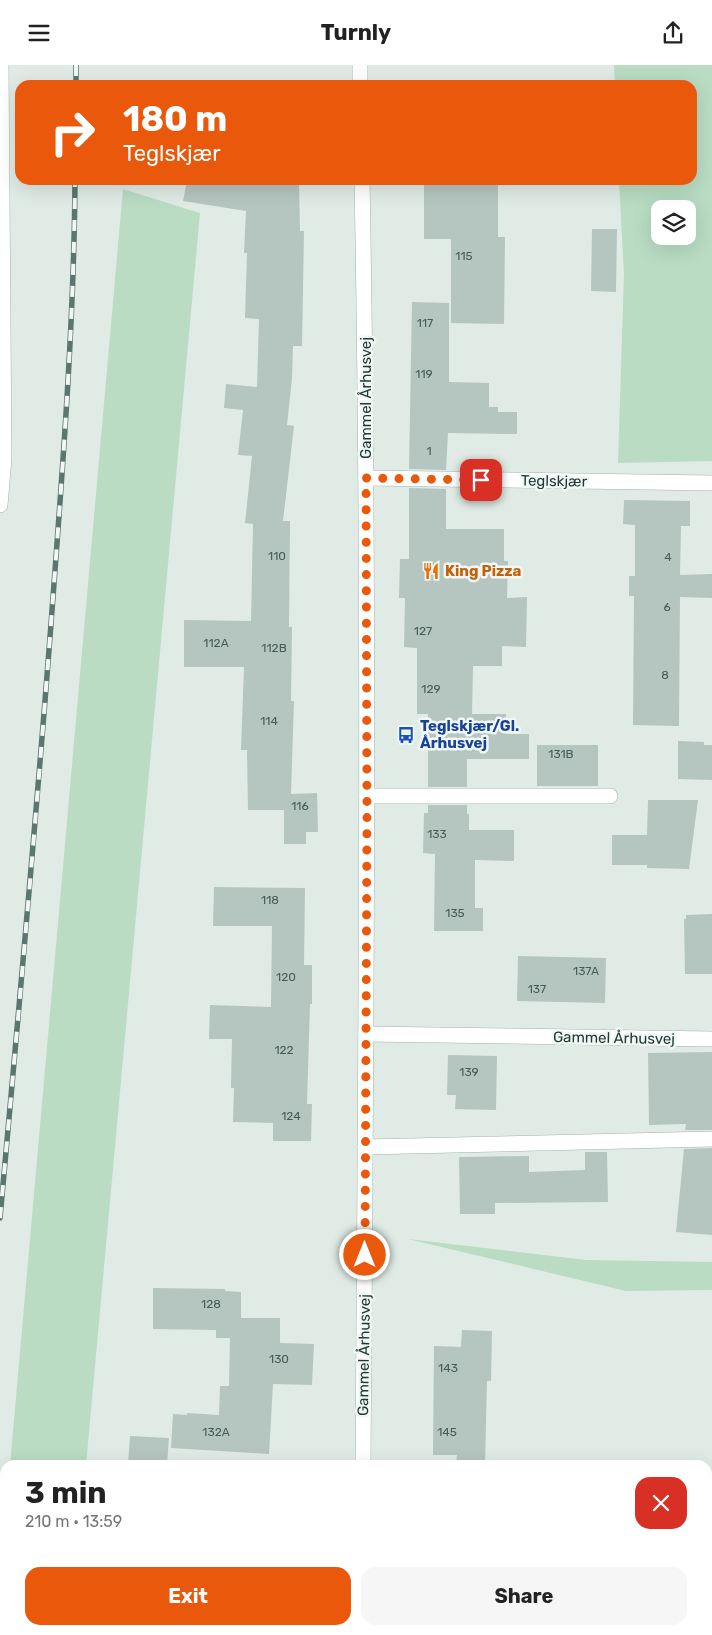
<!DOCTYPE html>
<meta charset="utf-8">
<style>
:root{--surface:#fff;--page:#f6f6f6;--text:#222;--muted:#767676;--accent:#ea580c}
body{margin:0;font-family:Rubik,sans-serif;background:var(--page);color:var(--text);height:100vh;display:flex;flex-direction:column;font-size:19px;white-space:nowrap}
*{box-sizing:border-box;margin:0}
p{font-size:16px;color:var(--muted)}
.icon{flex:none;width:28px;height:28px;fill:none;stroke:currentColor;stroke-width:2;stroke-linecap:round;stroke-linejoin:round}
.map{position:relative;flex:1;overflow:hidden}
.panel{position:absolute;left:0px;top:1395px;width:712px;height:175px;display:flex;flex-direction:column;background:var(--surface);border-radius:15px 15px 0 0;box-shadow:0 5px 20px #0002}
.panel>*{flex:none}
.hud{position:absolute;left:15px;top:15px;width:682px;height:105px;border-radius:15px;box-shadow:0 5px 20px #0002;background:#ea580c;color:#fff;overflow:hidden}
.buttons{position:absolute;left:651px;top:135px;display:grid;gap:10px}
.buttons a{display:grid;place-items:center;width:45px;height:45px;border-radius:10px;background:var(--surface);box-shadow:0 5px 20px #0002;font-size:25px}
.pin{position:absolute;display:grid;place-items:center;width:42px;height:42px;color:#fff;margin:-21px;border-radius:10px;box-shadow:0 2px 8px #0006}
.me{position:absolute;width:55px;margin:-28px;rotate:0deg;stroke-linejoin:round;filter:drop-shadow(0 0 4px #0008)}
.turn{display:flex;align-items:center;gap:18px;height:105px;padding:0 25px;font-size:22px}
.turn .icon{width:65px;height:65px;stroke-width:2.5}
.turn b{display:block;font-size:35px;line-height:42px}
.round{display:grid;place-items:center;flex:none;width:52px;height:52px;border-radius:15px;background:var(--page)}
.summary{display:flex;align-items:center;justify-content:space-between;height:85px;padding:0 25px}
h1{font-size:30px;font-weight:700;line-height:38px}
.primary-button{display:flex;gap:10px;margin-top:auto;padding:10px 25px}
.primary-button a{flex:1;height:58px;border-radius:15px;background:var(--accent);color:#fff;font-size:20px;font-weight:700;line-height:58px;text-align:center}
.primary-button a+a{background:var(--page);color:var(--text)}
header{display:flex;justify-content:space-between;align-items:center;height:65px;padding:0 25px;background:var(--surface);font-size:22px;font-weight:700}
.map>svg:first-child{display:block}
.green{fill:#b9dcc3;fill-rule:evenodd}
.building{fill:#b5c5bf}
.lines{fill:none;stroke-linecap:round;stroke-linejoin:round}
.lane-casing{stroke:#a3b2ad;stroke-width:16}
.street-casing{stroke:#a3b2ad;stroke-width:16}
.secondary-casing{stroke:#9fb6ae;stroke-width:16}
.lane{stroke:#fff;stroke-width:15}
.street{stroke:#fff;stroke-width:15}
.secondary{stroke:#fff;stroke-width:15}
.rail-casing{stroke:#5b766f;stroke-width:5.5}
.rail{stroke:#f0f7f4;stroke-width:4;stroke-dasharray:11;stroke-linecap:butt}
.route{stroke:#ea580c;stroke-width:9;stroke-dasharray:0 16.2}
.labels{text-anchor:middle;stroke-width:5;stroke-linejoin:round;paint-order:stroke}
.number-label{font-size:12px;fill:#465d57}
.street-label{font-size:15px;fill:#213a34;stroke:#f0f7f4}
.food-label{font-size:15px;font-weight:bold;fill:#c56008;stroke:#f0f7f4;text-anchor:start}
.transit-label{font-size:15px;font-weight:bold;fill:#164399;stroke:#f0f7f4;text-anchor:start}
</style>
<header><svg class="icon" aria-label="menu" viewBox="0 0 24 24"><path d="M4 6h16M4 12h16M4 18h16"/></svg>Turnly<svg class="icon" aria-label="share" viewBox="0 0 24 24"><path d="M12 15V3M7 8l5-5 5 5M5 13v7h14v-7"/></svg></header>
<div class="map">
<svg width="712" height="1570" viewBox="0 0 712 1570">
<rect width="100%" height="100%" fill="#e0ebe6"/>
<g class="green">
<path d="M614,0H712V396L618,398L624,209L619,115H692V20H615ZM660,144H688V171H660Z"/>
<path d="M123,124L200,148L86,1400H10Z"/>
<path d="M408,1174L586,1195L712,1197V1225L626,1226Z"/>
<path d="M5,1451V1565H72L71,1570H0V1507Z"/>
</g>
<g class="building">
<path d="M187,115H299L300,166H304L302,281H293L292,313L287,360L294,361L283,456H290L289,562H292L291,636H294L291,729L317,728L318,767H306V779H284V745H248L247,685H241L244,602H184V555L251,556L253,459L245,458L252,391L238,390L243,345L224,343L226,319L257,322L259,254L245,253L247,188H244L246,146L183,136Z"/>
<path d="M424,115H498V172H505L504,259L451,258V174H424Z"/>
<path d="M592,164H617L616,227L591,226Z"/>
<path d="M412,237L449,238V317L489,318V342H498V347H517V369L448,368L446,405L409,404Z"/>
<path d="M409,423L446,424V464H504V496H508L507,533L527,532L526,582L502,581V601H473L472,649H506V669H529V694H467V722H428V649H417V583L404,582L405,533H399L400,494H409Z"/>
<path d="M624,435L690,436V461H681L680,510L712,509V533L680,532L679,661L633,660L634,531H629V511H635V460L623,459Z"/>
<path d="M678,676L704,677V680H712V715L678,714Z"/>
<rect x="537" y="680" width="61" height="41"/>
<path d="M648,735H698L689,804L647,803V800H612V770H647Z"/>
<path d="M428,740H467V749H469V765H514V796L475,795V843H483V866H434L435,789L423,788L424,748H428Z"/>
<path d="M214,822L305,823L304,900H312V939H310L307,1039H312L311,1076H273V1058L233,1057L234,1023H231L232,974H209L210,940L271,942L272,861H213Z"/>
<path d="M712,849V909H685L684,854H686V850Z"/>
<path d="M518,891L606,893L605,938L517,936Z"/>
<path d="M712,987V1065H685L686,1059L649,1060L648,988Z"/>
<path d="M448,990L497,991L496,1045L455,1044L456,1030H447Z"/>
<path d="M712,1083V1170L676,1167L684,1084Z"/>
<path d="M585,1087H607L608,1137L495,1138V1149H460L459,1092L529,1091V1107L585,1105Z"/>
<path d="M153,1223L225,1224V1226L241,1227V1253H280V1278L314,1279L312,1320L273,1319L269,1389L171,1383L173,1349L187,1350V1348L219,1350L220,1321H229L230,1273H216V1265L153,1264Z"/>
<path d="M462,1265L492,1266L491,1316H487L485,1400H456L457,1390H433L434,1281L461,1282Z"/>
<path d="M130,1371L169,1373L167,1400H128Z"/>
</g>
<g class="lines">
<g class="lane-casing">
<path id="lane" d="M365,1082L712,1074"/>
</g>
<g class="street-casing">
<g id="street">
<path d="M366,413L712,418"/>
<path d="M367,731H610"/>
<path d="M366,969L712,974"/>
</g>
</g>
<g class="secondary-casing">
<g id="secondary">
<path d="M360,0V20"/>
<path d="M362,115C370,543 366,972 363,1400"/>
<path d="M0,440L4,393L1,0"/>
<path d="M359,1570V1565"/>
</g>
</g>
<use href="#lane" class="lane"/>
<use href="#street" class="street"/>
<use href="#secondary" class="secondary"/>
<g class="rail-casing">
<g id="rail">
<path d="M76,0V20"/>
<path d="M0,1153C18,955 36,757 51,559C62,411 74,263 75,115"/>
</g>
</g>
<use href="#rail" class="rail"/>
</g>
<g class="lines">
<path class="route" d="M365,1190L367,751L366,413L481,415"/>
</g>
<defs>
<g id="restaurant-bare" transform="scale(1.35)"><path d="M-5-6h1v4h1v-4h1v4h1v-4h1v5L-1.5 .5V6h-2V.5L-5-1ZM5-6V6H3V1.5H1.5Q1.5-4 5-6Z" fill="#e8710a" stroke="#f0f7f4" stroke-width="2.5" paint-order="stroke"/></g>
<g id="bus-bare" transform="scale(1.35)"><path d="M-5-6H5V4H4V6H2V4H-2V6H-4V4H-5ZM-3.5-4V0h7V-4ZM-3.5 1.2v1.5H-2V1.2ZM2 1.2v1.5H3.5V1.2Z" fill="#1a4fb4" stroke="#f0f7f4" stroke-width="2.5" paint-order="stroke"/></g>
</defs>
<g fill-rule="evenodd">
<use href="#restaurant-bare" x="431" y="506"/>
<use href="#bus-bare" x="406" y="670"/>
</g>
<g class="labels">
<g class="number-label">
<text x="464" y="195">115</text>
<text x="425" y="262">117</text>
<text x="424" y="313">119</text>
<text x="429" y="390">1</text>
<text x="277" y="495">110</text>
<text x="668" y="496">4</text>
<text x="667" y="546">6</text>
<text x="423" y="570">127</text>
<text x="216" y="582">112A</text>
<text x="274" y="587">112B</text>
<text x="665" y="614">8</text>
<text x="431" y="628">129</text>
<text x="269" y="660">114</text>
<text x="561" y="693">131B</text>
<text x="300" y="745">116</text>
<text x="437" y="773">133</text>
<text x="270" y="839">118</text>
<text x="455" y="852">135</text>
<text x="586" y="910">137A</text>
<text x="286" y="916">120</text>
<text x="537" y="928">137</text>
<text x="284" y="989">122</text>
<text x="469" y="1011">139</text>
<text x="291" y="1055">124</text>
<text x="211" y="1243">128</text>
<text x="279" y="1298">130</text>
<text x="448" y="1307">143</text>
<text x="216" y="1371">132A</text>
<text x="447" y="1371">145</text>
</g>
<g class="street-label">
<text transform="translate(366 333) rotate(-90)" y="5">Gammel Århusvej</text>
<text transform="translate(554 416) rotate(1)" y="5">Teglskjær</text>
<text transform="translate(614 973) rotate(1)" y="5">Gammel Århusvej</text>
<text transform="translate(364 1290) rotate(-89)" y="5">Gammel Århusvej</text>
</g>
<g class="food-label">
<text x="445" y="511">King Pizza</text>
</g>
<g class="transit-label">
<text x="420" y="666">Teglskjær/Gl.<tspan x="420" dy="17">Århusvej</tspan></text>
</g>
</g>
</svg>
<div class="buttons">
<a><svg class="icon" aria-label="layers" viewBox="0 0 24 24"><path d="M12 4l9 5-9 5-9-5zM3 14l9 5 9-5"/></svg></a>
</div>
<div class="pin" style="left:481px;top:415px;background:#d93025"><svg class="icon" aria-label="arrive" viewBox="0 0 24 24"><path d="M6 21V4h12l-3 4 3 4H6"/></svg></div>
<svg class="me" style="left:365px;top:1190px" viewBox="-20 -20 40 40"><circle r="17" fill="#ea580c" stroke="#fff" stroke-width="3"/><path d="M0-11L8 9 0 5-8 9z" fill="#fff"/></svg>
<div class="hud">
<div class="turn"><svg class="icon" aria-label="right" viewBox="0 0 24 24"><path d="M7 20v-9h11M14 6l5 5-5 5"/></svg><div><b>180 m</b>Teglskjær</div></div>
</div>
<section class="panel">
<div class="summary"><div><h1>3 min</h1><p>210 m · 13:59</p></div><a class="round" style="background:#d93025;color:#fff"><svg class="icon" aria-label="close" viewBox="0 0 24 24"><path d="M6 6l12 12M18 6L6 18"/></svg></a></div>
<div class="primary-button"><a>Exit</a><a>Share</a></div>
</section>
</div>
